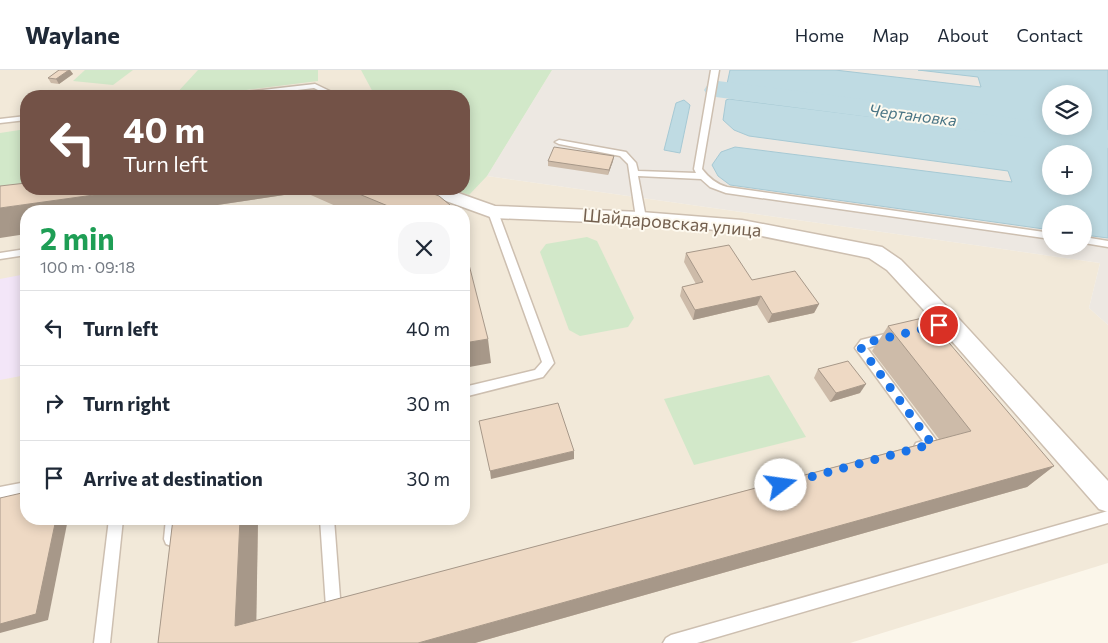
<!DOCTYPE html>
<meta charset="utf-8">
<style>
:root{--surface:#fff;--page:#f6f6f7;--text:#1f2937;--muted:#747a83;--line:#e0e1e3}
body{margin:0;font-family:Commissioner,sans-serif;background:var(--page);color:var(--text);height:100vh;display:flex;flex-direction:column;font-size:19px;white-space:nowrap}
*{box-sizing:border-box;margin:0}
p{font-size:16px;color:var(--muted)}
.icon{flex:none;width:28px;height:28px;fill:none;stroke:currentColor;stroke-width:2;stroke-linecap:round;stroke-linejoin:round}
.map{position:relative;flex:1;overflow:hidden}
.drawer{position:absolute;left:20px;top:135px;width:450px;height:320px;display:flex;flex-direction:column;background:var(--surface);border-radius:20px;box-shadow:0 2px 12px #0003}
.drawer>*{flex:none}
.guide{position:absolute;left:20px;top:20px;width:450px;height:105px;border-radius:20px;box-shadow:0 2px 12px #0003;background:#735247;color:#fff;overflow:hidden}
.controls{position:absolute;left:1042px;top:15px;display:grid;gap:10px}
.controls a{display:grid;place-items:center;width:50px;height:50px;border-radius:50%;background:var(--surface);box-shadow:0 2px 12px #0003;font-size:25px}
.pin{position:absolute;display:grid;place-items:center;width:42px;height:42px;color:#fff;margin:-21px;border:2px solid #fff;border-radius:50%;box-shadow:0 1px 5px #0007}
.me{position:absolute;width:55px;margin:-28px;rotate:75deg;stroke-linejoin:round;filter:drop-shadow(0 0 4px #0008)}
.turn{display:flex;align-items:center;gap:18px;height:105px;padding:0 20px;font-size:22px}
.turn .icon{width:65px;height:65px;stroke-width:2.5}
.turn b{display:block;font-size:35px;line-height:42px}
.round{display:grid;place-items:center;flex:none;width:52px;height:52px;border-radius:20px;background:var(--page)}
.head{display:flex;align-items:center;justify-content:space-between;height:85px;padding:0 20px}
h1{font-size:30px;font-weight:700;line-height:38px;color:#1e9e55}
ul{padding:0;list-style:none}
li{display:flex;align-items:center;gap:15px;height:75px;padding:0 20px;border-top:1px solid var(--line)}
li div{flex:1}
li b{display:block;font-size:19px}
li em{font-style:normal}
header{display:flex;align-items:center;gap:30px;box-sizing:border-box;height:70px;padding:0 25px;background:var(--surface);border-bottom:1px solid var(--line)}
header strong{font-size:24px}
nav{display:flex;gap:28px;margin-inline-start:auto;font-size:18px}
.map>svg:first-child{display:block}
.residential{fill:#f2e9d9;fill-rule:evenodd}
.industrial{fill:#ede8e2;fill-rule:evenodd}
.education{fill:#f3e6f8}
.green{fill:#d2e8c9}
.water{fill:#bfdbe3;stroke:#a6c9d4;fill-rule:evenodd}
.lines{fill:none;stroke-linecap:round;stroke-linejoin:round}
.river{fill:#bfdbe3;fill-rule:evenodd}
.service-casing{stroke:#cdbfb0;stroke-width:3}
.minor-casing{stroke:#cdbfb0;stroke-width:3}
.service{fill:#fff;fill-rule:evenodd}
.minor{fill:#fff;fill-rule:evenodd}
.wall{fill:#cdbba9}
.shaded-wall{fill:#a79889}
.building{fill:#eed9c4;stroke:#a79889}
.route{stroke:#1a73e8;stroke-width:9;stroke-dasharray:0 16.2}
.labels{text-anchor:middle;stroke-width:4;stroke-linejoin:round;paint-order:stroke}
.far-water-label{font-size:16px;font-style:italic;fill:#4a7585;stroke:#fefaf0}
.street-label{font-size:18px;fill:#74604f;stroke:#fefaf0}
</style>
<header>
<strong>Waylane</strong>
<nav><a>Home</a><a>Map</a><a>About</a><a>Contact</a></nav>
</header>
<div class="map">
<svg width="1108" height="573" viewBox="0 0 1108 573">
<rect width="100%" height="100%" fill="#fbf6ea"/>
<path class="residential" d="M0,0H552L487,106L1100,193L1089,238L1108,255V493L850,573H0ZM26,26H464V119H26ZM26,141H464V449H26Z"/>
<path class="industrial" d="M552,0H1108V255L1089,238L1100,193L487,106ZM1051,24H1084V56H1051ZM1051,84H1084V116H1051ZM1051,144H1084V176H1051Z"/>
<path class="education" d="M26,204V305L0,310V209Z"/>
<g class="green">
<path d="M85,0H133L113,15L73,11Z"/>
<path d="M198,0H318V11L198,26H174Z"/>
<path d="M361,0H552L487,106L469,125L452,119H464V26H375Z"/>
<path d="M26,59V118L0,121V63Z"/>
<path d="M587,167L597,171L634,248L628,257L580,266L569,260L540,182L546,174Z"/>
<path d="M769,305L806,367L694,395L664,329Z"/>
</g>
<g class="water">
<path d="M730,0H835L981,17L978,7L918,0H1108V63L1053,56H1084V24H1051V56L728,16L727,14Z"/>
<path d="M729,29L1108,76V168L1084,165V144H1051V160L730,115L718,106L712,95L721,82L735,77L1012,112L1008,101L749,66L734,60L723,50L726,30ZM1051,84H1084V116H1051Z"/>
<path d="M684,30L690,35L680,83L664,80L676,33Z"/>
</g>
<g class="lines">
<path class="river" d="M718,11L1051,53V56H1080L1108,60V78L708,26L704,20L708,14Z"/>
<g class="service-casing">
<g id="service">
<path d="M711,0H719L702,99C709,108 716,114 727,117L1051,163V169L726,123L710,117L701,109L638,106L646,148L641,151L636,148L628,94L620,86L559,74L555,72L559,70L626,82L636,93L638,101L696,103L694,99Z"/>
<path d="M315,14L340,26H330L314,18L247,26H225L229,24Z"/>
<path d="M26,46V50L0,53V49Z"/>
<path d="M493,139L498,142L554,293L543,307L464,327V317L535,300L542,292L488,142Z"/>
<path d="M1084,167L1108,171V177L1084,173Z"/>
<path d="M26,179V185L0,189V183Z"/>
<path d="M893,262L897,263L898,266L897,269L867,278L936,370L938,374L936,378C930,380 922,383 916,381L914,377L916,373L923,371L855,278L861,270Z"/>
<path d="M26,412V424L0,429V417Z"/>
<path d="M1108,441V453L697,573H663L666,568L671,565Z"/>
<path d="M109,449H123L110,573H94Z"/>
<path d="M166,449H180L176,474L171,476L166,474L164,469Z"/>
<path d="M320,449H334L340,528L345,530L347,535L345,540L333,544L328,542L326,537Z"/>
</g>
</g>
<g class="minor-casing">
<path id="minor" d="M421,119H447L495,136L641,142L742,150L882,177L901,190L960,250L1108,411V442L1099,439L944,262L887,200L869,188L742,162L641,154L493,148L424,123Z"/>
</g>
<use href="#service" class="service"/>
<use href="#minor" class="minor"/>
</g>
<g class="wall">
<path d="M59,0H70L73,4L59,14L51,13L48,8Z"/>
<path d="M614,86L613,91L608,105L548,96V91Z"/>
<path d="M26,119H421L455,141H347L304,122L177,141H26Z"/>
<path d="M686,183L752,210L819,234L814,243L768,253L757,235L693,250L680,226L682,217L696,214L684,192Z"/>
<path d="M888,256L1054,396L1027,417L475,573H158L173,449H258L256,551L939,369L872,281Z"/>
<path d="M818,299L860,323L830,332L814,308Z"/>
</g>
<g class="shaded-wall">
<path d="M69,0H70L73,4L59,14L56,9Z"/>
<path d="M614,86L613,91L608,105L609,100Z"/>
<path d="M137,119H302L304,122L177,141H26V164L0,168V138Z"/>
<path d="M761,226L757,235L693,250L695,240Z"/>
<path d="M819,234L814,243L768,253L772,244Z"/>
<path d="M488,269L491,293L464,298V273Z"/>
<path d="M866,314L860,323L830,332L836,323Z"/>
<path d="M574,381V389L491,409L490,401Z"/>
<path d="M1054,396L1027,417L475,573H418Z"/>
<path d="M56,449H68L48,550L0,563V554Z"/>
<path d="M240,449H258L256,571L235,556Z"/>
</g>
<g class="building">
<path d="M59,0H69L56,9L48,8Z"/>
<path d="M554,77L614,86L609,100L548,91Z"/>
<path d="M26,113V119H137L0,138V116Z"/>
<path d="M347,119H421L439,126L455,139V141H400Z"/>
<path d="M464,175L488,269L464,273Z"/>
<path d="M729,175L752,210L795,201L819,234L772,244L761,226L695,240L682,217L703,212L686,183Z"/>
<path d="M927,247L1054,396L418,573H158L173,449H240L235,556L971,361L888,256Z"/>
<path d="M848,291L866,314L836,323L818,299Z"/>
<path d="M558,333L574,381L490,401L479,351Z"/>
<path d="M26,422V449H56L36,544L0,554V428Z"/>
</g>
<g class="lines">
<path class="route" d="M781,415L932,374L861,278L865,273L939,255"/>
</g>
<g class="labels">
<g class="far-water-label">
<text transform="translate(913 45) rotate(7)" y="6">Чертановка</text>
</g>
<g class="street-label">
<text transform="translate(672 153) rotate(5)" y="6">Шайдаровская улица</text>
</g>
</g>
</svg>
<div class="controls">
<a><svg class="icon" aria-label="layers" viewBox="0 0 24 24"><path d="M12 4l9 5-9 5-9-5zM3 14l9 5 9-5"/></svg></a>
<a>+</a>
<a>−</a>
</div>
<div class="pin" style="left:939px;top:255px;background:#d93025"><svg class="icon" aria-label="arrive" viewBox="0 0 24 24"><path d="M6 21V4h12l-3 4 3 4H6"/></svg></div>
<svg class="me" style="left:781px;top:415px" viewBox="-20 -20 40 40"><circle r="19" fill="#fff"/><path d="M0-13L10 11 0 6-10 11z" fill="#1a73e8"/></svg>
<div class="guide">
<div class="turn"><svg class="icon" aria-label="left" viewBox="0 0 24 24"><path d="M17 20v-9H6M10 6l-5 5 5 5"/></svg><div><b>40 m</b>Turn left</div></div>
</div>
<section class="drawer">
<div class="head"><div><h1>2 min</h1><p>100 m · 09:18</p></div><a class="round"><svg class="icon" aria-label="close" viewBox="0 0 24 24"><path d="M6 6l12 12M18 6L6 18"/></svg></a></div>
<ul>
<li><svg class="icon" aria-label="left" viewBox="0 0 24 24"><path d="M17 20v-9H6M10 6l-5 5 5 5"/></svg><div><b>Turn left</b></div><em>40 m</em></li>
<li><svg class="icon" aria-label="right" viewBox="0 0 24 24"><path d="M7 20v-9h11M14 6l5 5-5 5"/></svg><div><b>Turn right</b></div><em>30 m</em></li>
<li><svg class="icon" aria-label="arrive" viewBox="0 0 24 24"><path d="M6 21V4h12l-3 4 3 4H6"/></svg><div><b>Arrive at destination</b></div><em>30 m</em></li>
</ul>
</section>
</div>
